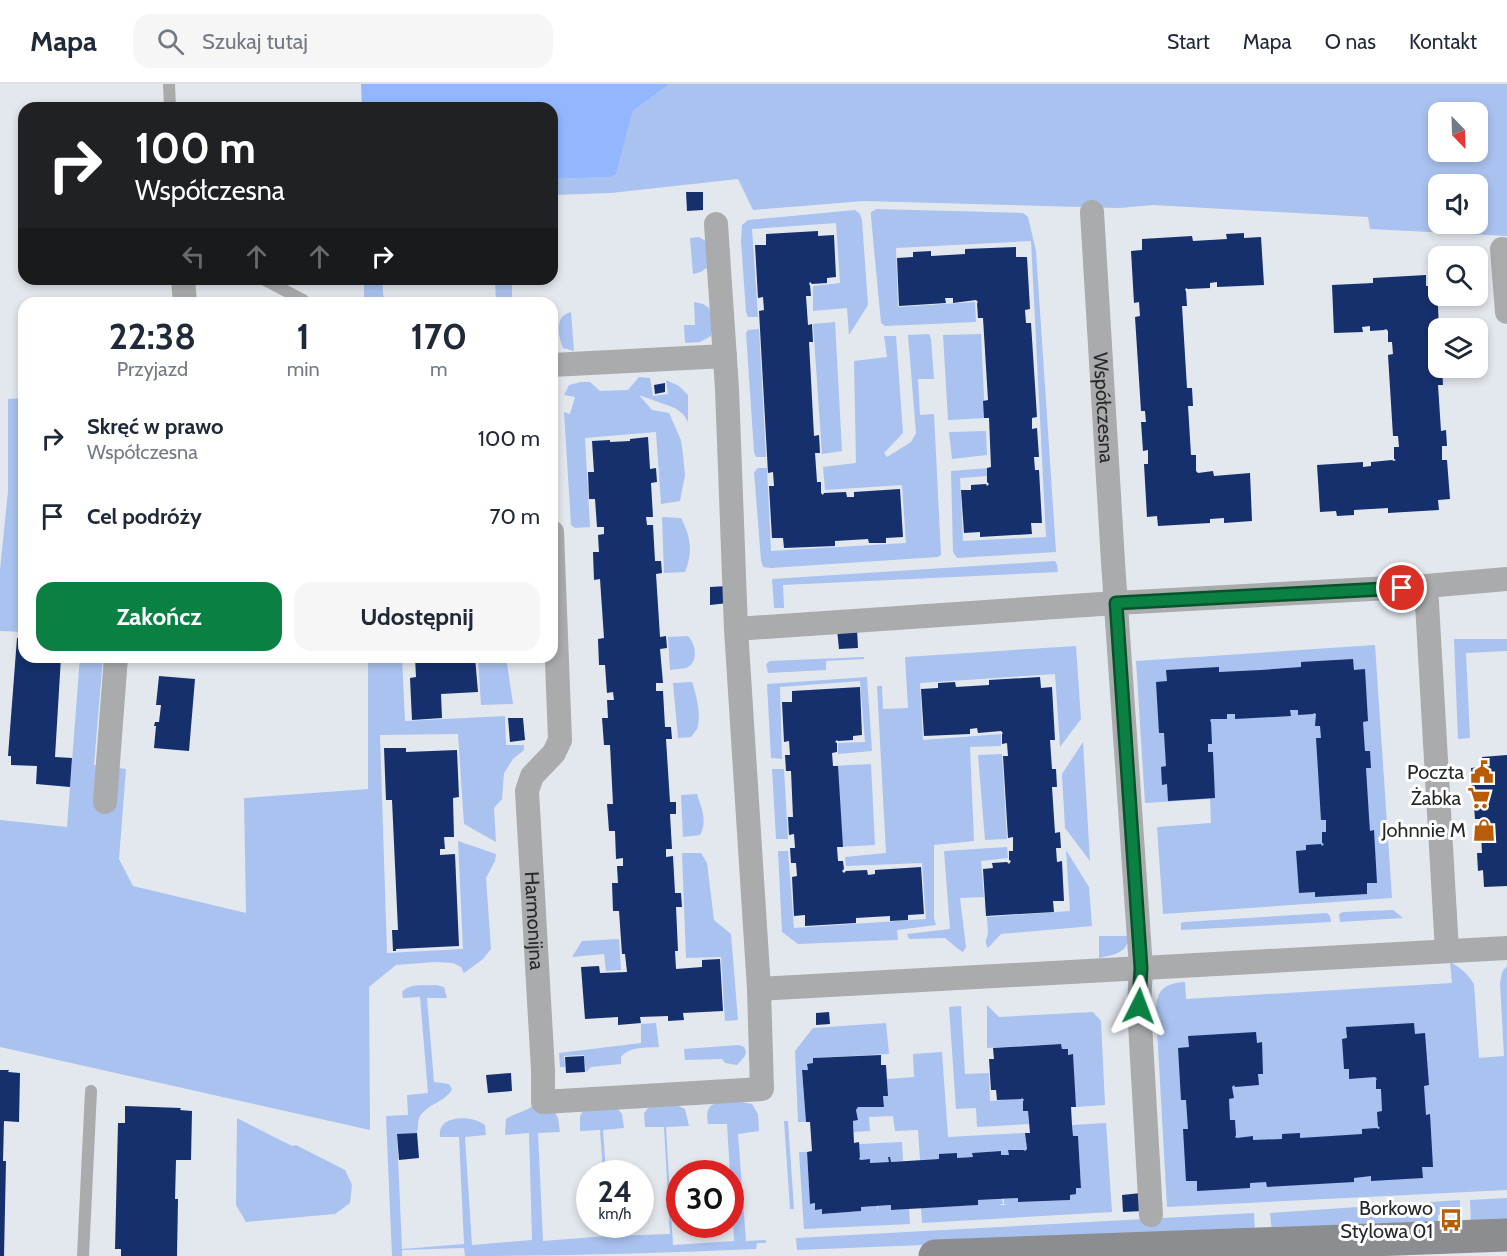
<!DOCTYPE html>
<html lang="pl">
<meta charset="utf-8">
<style>
:root{--surface:#fff;--page:#f6f6f7;--text:#1f2937;--muted:#747a83;--line:#e0e1e3;--accent:#0b8043}
body{margin:0;font-family:Cabin,sans-serif;background:var(--page);color:var(--text);height:100vh;display:flex;flex-direction:column;font-size:22px;white-space:nowrap}
*{box-sizing:border-box;margin:0}
p{font-size:20px;color:var(--muted)}
.icon{flex:none;width:33px;height:33px;fill:none;stroke:currentColor;stroke-width:2;stroke-linecap:round;stroke-linejoin:round}
.map{position:relative;flex:1;overflow:hidden}
.side{position:absolute;left:18px;top:213px;width:540px;height:366px;display:flex;flex-direction:column;background:var(--surface);border-radius:18px;box-shadow:0 3px 9px #0003}
.side>*{flex:none}
.guide{position:absolute;left:18px;top:18px;width:540px;height:183px;border-radius:18px;box-shadow:0 3px 9px #0003;background:#202124;color:#fff;overflow:hidden}
.needle{width:39px;rotate:157deg}
.buttons{position:absolute;left:1428px;top:18px;display:grid;gap:12px}
.buttons a{display:grid;place-items:center;width:60px;height:60px;border-radius:12px;background:var(--surface);box-shadow:0 3px 9px #0003;font-size:30px}
.speed{position:absolute;left:576px;top:1076px;display:flex;gap:12px;font-size:30px;font-weight:700;text-align:center}
.speed>*{display:grid;place-content:center;width:78px;height:78px;border-radius:50%;background:var(--surface);box-shadow:0 3px 9px #0003;line-height:1}
.speed small{font-size:15px;font-weight:400}
.speed .limit{border:9px solid #d22;background:#fff;color:#111}
.pin{position:absolute;display:grid;place-items:center;width:51px;height:51px;color:#fff;margin:-26px;border:3px solid #fff;border-radius:50%;box-shadow:0 2px 6px #0007}
.me{position:absolute;width:66px;margin:-33px;rotate:3deg;stroke-linejoin:round;filter:drop-shadow(0 0 4px #0008)}
.turn{display:flex;align-items:center;gap:21px;height:126px;padding:0 18px;font-size:27px}
.turn .icon{width:78px;height:78px;stroke-width:2.5}
.turn b{display:block;font-size:42px;line-height:51px}
.lanes{display:flex;align-items:center;height:57px;padding:0 18px;background:#0003;justify-content:center;gap:30px;direction:ltr}
.lanes .off{opacity:.35}
.eta{display:flex;justify-content:space-evenly;align-items:center;height:102px;text-align:center}
.eta b{font-size:36px;font-weight:800;line-height:42px}
.action{display:flex;gap:12px;margin-top:auto;padding:12px 18px}
.action a{flex:1;height:69px;border-radius:18px;background:var(--accent);color:#fff;font-size:24px;font-weight:800;line-height:69px;text-align:center}
.action a+a{background:var(--page);color:var(--text)}
ul{padding:0;list-style:none}
li{display:flex;align-items:center;gap:18px;height:78px;padding:0 18px}
li div{flex:1}
li b{display:block;font-size:22px}
li em{font-style:normal}
header{display:flex;align-items:center;gap:36px;box-sizing:border-box;height:84px;padding:0 30px;background:var(--surface);border-bottom:2px solid var(--line)}
header strong{font-size:28px}
nav{display:flex;gap:33px;margin-inline-start:auto;font-size:21px}
.search{width:420px;height:54px;background:var(--page);display:flex;align-items:center;gap:15px;box-sizing:border-box;padding:0 21px;border-radius:18px;color:var(--muted);font-size:22px}
.map>svg:first-child{display:block}
.green{fill:#aac2f0;fill-rule:evenodd}
.forest{fill:#93b7ff}
.building{fill:#15306c}
.lines{fill:none;stroke-linecap:round;stroke-linejoin:round}
.lane{stroke:#a9abad;stroke-width:12}
.street{stroke:#a9abad;stroke-width:24}
.secondary{stroke:#8b8d91;stroke-width:33}
.route-casing{stroke:#07532c;stroke-width:15}
.route{stroke:#0b8043;stroke-width:10}
.labels{text-anchor:middle;stroke-width:6;stroke-linejoin:round;paint-order:stroke}
.street-label{font-size:20px;fill:#27282b;stroke:#fff}
.poi-label{font-size:20px;fill:#27282b;stroke:#fff;text-anchor:end}
</style>
<header>
<strong>Mapa</strong>
<div class="search"><svg class="icon" aria-label="search" viewBox="0 0 24 24"><circle cx="10" cy="10" r="6"/><path d="M15 15l6 6"/></svg>Szukaj tutaj</div>
<nav><a>Start</a><a>Mapa</a><a>O nas</a><a>Kontakt</a></nav>
</header>
<div class="map">
<svg width="1507" height="1172" viewBox="0 0 1507 1172">
<rect width="100%" height="100%" fill="#e3e7ee"/>
<g class="green">
<path d="M670,0H1507V152L1370,145L1368,133L1153,121L1119,124L864,117L753,126L738,95L611,109L552,111V95L611,93L616,91L633,27ZM1438,28H1478V68H1438ZM1438,100H1478V140H1438Z"/>
<path d="M876,125L1023,129L1028,133L1036,167L1056,468L957,474L953,468L951,387L988,384V392L960,394L963,457L1046,453L1031,157L896,164L898,223L975,218L976,238L885,242L881,239L871,133V128Z"/>
<path d="M855,126L860,130L862,136L868,221L849,251L847,224L813,227V202L840,199L836,139L752,145L758,233H748L746,228L741,157L742,141L748,136Z"/>
<path d="M699,153L707,158L708,183L701,188L693,190L690,154Z"/>
<path d="M364,195H382L384,219H364Z"/>
<path d="M495,195H512V219H496Z"/>
<path d="M694,218L703,220L709,224L712,238L711,252L700,258L685,259L684,241H695Z"/>
<path d="M571,228L574,267L563,264C558,251 554,232 571,228Z"/>
<path d="M835,238L842,367L822,370L813,240Z"/>
<path d="M759,245L766,373H756L754,368L746,249L748,246Z"/>
<path d="M929,250L931,255L934,295H918L920,331L934,330L941,471L938,473L771,484L763,483L761,476L754,388L758,384H767L771,467L906,459L902,401L825,406L823,383L856,379L854,277L887,273L884,252H896L903,349L884,369L887,373L911,358L916,349L908,251Z"/>
<path d="M981,250L985,334L948,336L943,251Z"/>
<path d="M639,293L650,294L653,312L668,310L666,296L679,302L688,311V338L684,331L675,324L639,311L652,326L669,329L681,356L683,371L685,391L680,417L661,420L656,348L585,354L590,443L575,444L571,441L564,328L570,330L575,313L564,311L569,301L581,298H590L600,307L628,306Z"/>
<path d="M24,314V548L0,547V486L8,407V315Z"/>
<path d="M986,347L987,371L952,375L949,348Z"/>
<path d="M662,433L681,434C691,453 693,468 685,488L664,489Z"/>
<path d="M1055,477L1057,481L1058,488L783,501L784,524H774L772,495Z"/>
<path d="M688,552C696,560 699,579 686,584C682,585 675,585 670,586L668,553Z"/>
<path d="M1454,555H1507V567L1466,569L1470,654L1458,655Z"/>
<path d="M1375,561L1392,814L1163,830L1157,743L1211,739L1210,715L1145,719L1136,577Z"/>
<path d="M1076,562L1081,635L1060,663L1055,590L920,599L923,656L1001,650V662L970,663L974,757L934,761V834L936,841L897,846L898,856L798,860L782,848L778,767H788L794,844L926,835L922,779L846,782L845,773L886,769L877,602H882L883,625L908,624L905,573Z"/>
<path d="M80,573H103L94,681L126,685L119,775L133,802L246,829L244,714L368,705V573H402L405,637L505,632L506,661H524V666L513,675L504,689L502,715L494,724L496,758L464,740L458,650L380,651L387,869L463,865L458,757L496,770L495,777L486,794L491,865L483,875L464,889L461,883L453,879L435,878L396,881L369,903L370,1046L0,963V736L67,743Z"/>
<path d="M478,573H506L513,620L481,621Z"/>
<path d="M864,573V575L826,577V586L768,589L766,580L770,577Z"/>
<path d="M867,593L872,667L838,670V659L865,658L860,597L780,603L782,675L771,674L767,600Z"/>
<path d="M692,598C696,610 702,632 697,645C695,648 693,650 691,653L678,654L673,599Z"/>
<path d="M1083,658L1090,777L1065,744L1062,690Z"/>
<path d="M1002,670L1007,755L985,756L978,671Z"/>
<path d="M871,680L875,761L839,763L833,682Z"/>
<path d="M772,685H784L788,755H776Z"/>
<path d="M697,710C701,722 708,738 700,751L683,753L681,711Z"/>
<path d="M1007,763L1008,774L981,777L984,813L960,814L966,863L963,868L958,865L945,854L909,855L907,850L950,845L944,767Z"/>
<path d="M1066,766L1089,803L1092,842L1001,850L988,864C983,857 988,855 988,847C988,843 987,838 987,833L1070,827Z"/>
<path d="M682,769H701L707,779L714,836L731,850L738,936L725,937L721,873L686,874Z"/>
<path d="M1393,826L1403,834L1340,838L1339,830L1343,828Z"/>
<path d="M1327,829L1330,832L1331,838L1181,846V839L1184,838Z"/>
<path d="M1099,852H1128C1129,869 1113,871 1099,874Z"/>
<path d="M619,855L621,886L606,887L604,870L572,873L582,857Z"/>
<path d="M1450,878C1461,884 1468,890 1474,900L1479,974L1504,972L1500,899L1502,888L1507,882V1106L1167,1123L1156,927C1156,906 1165,899 1185,898L1186,915L1452,899Z"/>
<path d="M436,901L444,903L447,914H427L434,998L449,1000L452,1005C446,1018 426,1020 419,1034C418,1038 418,1044 417,1049L397,1051L402,1165L464,1160L459,1053H440C437,1030 472,1031 485,1041L486,1051L465,1053L472,1161L532,1156L529,1049L505,1051L506,1035C515,1029 525,1028 534,1021L553,1025L558,1034L560,1048L538,1049L543,1157L607,1152L606,1140H609L610,1152L670,1150L664,1043H645L644,1029L648,1024L676,1021L685,1025L689,1042L666,1043L673,1161L734,1157L727,1040H708C707,1034 706,1025 712,1021C719,1015 744,1018 752,1020L758,1030L759,1047L738,1050L746,1157L766,1156V1159H757L756,1165C659,1169 562,1172 465,1172L464,1164L402,1166V1172H392L386,1032L408,1031L407,1011L428,1009L420,913L403,914L402,908C409,899 425,902 436,901Z"/>
<path d="M987,921L999,933L1093,928L1101,937L1105,1021L1076,1023L1072,970L1068,971V965H1062L1061,960L987,964Z"/>
<path d="M961,922L965,990L989,989L990,1017L1021,1015L1022,1014L1024,1016L1023,1017V1027H1028L1029,1040L977,1043L976,1024L956,1025L949,923Z"/>
<path d="M656,939L659,963C646,964 630,962 621,973V980L591,983L586,988L584,971L564,972L565,983H560L559,969L641,959V940Z"/>
<path d="M886,939L889,970L813,974V979L807,980L808,986L802,987L806,1038H798L795,967L813,944Z"/>
<path d="M739,961L744,963L746,968L745,972L737,981L725,979L722,975L685,976L684,965Z"/>
<path d="M942,968L948,1053L1025,1049L1027,1065L1025,1067L1024,1066H1009V1071H1001V1067L973,1069V1073L957,1074L939,1070V1075L920,1076L918,1046L895,1047L893,1032L869,1033L870,1047L854,1048L853,1037L858,1036L856,1026L858,1023H884L883,1012H887V995L914,993L913,970Z"/>
<path d="M616,1023L622,1030L624,1044L603,1046L606,1089H603L600,1046L580,1047V1032L583,1027Z"/>
<path d="M237,1034L292,1062L296,1061L345,1086L352,1101L350,1119L335,1130L246,1138L236,1121Z"/>
<path d="M784,1037H788L794,1125H790Z"/>
<path d="M1106,1039L1112,1128L922,1139L921,1124L978,1121V1116L1002,1115L1003,1120H1000L1001,1121H1007L1004,1120V1115L1018,1114V1118L1070,1116V1111L1076,1104H1081L1078,1052H1073L1072,1041Z"/>
<path d="M902,1058L903,1077L891,1078L890,1074L889,1073V1078L870,1079V1075L861,1076L859,1075L860,1073L859,1060Z"/>
<path d="M799,1068H807L810,1120L815,1119V1125H822V1130L860,1127L861,1123L877,1122L878,1127V1122L891,1121L892,1126L909,1125L910,1140L804,1145Z"/>
<path d="M1507,1114V1139L1471,1142L1470,1116Z"/>
<path d="M1460,1116V1130L1438,1131V1141L1272,1149L1270,1129Z"/>
<path d="M1254,1129L1255,1148L797,1166L796,1154Z"/>
</g>
<path class="forest" d="M361,0H670L633,27L616,91L611,93L552,95V24H362Z"/>
<g class="building">
<path d="M686,108H703V126L687,127Z"/>
<path d="M818,147V152L834,151L836,193L827,194V199L812,200L810,198L809,200L810,201L811,212H806L808,241L812,240L813,258H809L814,352L819,351L820,369H815L817,398H821V409L823,411L824,409L846,408L847,413H854V408L900,405L903,453L886,454V459H869L868,455L835,457V462L784,464L783,454H772L769,402H774L773,388L768,389L759,227L764,226L763,213L758,214L755,161H766V150Z"/>
<path d="M1244,149V154L1261,153L1264,201L1217,203V198L1210,199V204L1188,205L1186,204L1185,206L1186,207L1187,222H1182L1187,304H1192L1193,322H1188L1191,371H1196V387L1198,389L1213,387L1214,392L1250,389L1252,437L1224,439V434L1210,435V439L1158,442L1157,432L1147,433L1144,380H1148V366L1143,367L1141,338H1146L1145,327H1141L1135,233L1140,232L1139,218L1134,219L1131,167L1142,166V155L1192,152L1193,157L1227,155L1226,150Z"/>
<path d="M1016,163V173H1027L1030,225L1025,226L1026,239H1031L1037,333L1032,334V345L1037,344L1039,373H1034L1035,386H1039L1042,439H1031L1032,450L980,453V448L964,449L961,406H971V401L986,400L987,402L989,400L987,398V384L991,383L989,334H984L983,317L988,316L983,234H978L977,219L978,218L976,216L953,219V214H945L946,219L899,222L897,174L913,173V168L931,167V172L965,170V165Z"/>
<path d="M1426,191V202H1437L1439,244L1438,254H1435L1437,283L1442,284L1443,301H1438L1441,347L1446,346L1447,362H1442V376H1447L1450,415L1438,416L1439,426L1388,429V424L1354,426V431L1337,432L1336,427L1320,428L1317,381L1363,378V383L1371,382V378L1392,376L1394,377L1396,376L1394,375V363H1399L1398,352H1393L1388,271L1393,270L1392,258H1388V247L1386,245L1384,246L1370,247V242L1362,243L1363,248L1334,249L1332,201L1373,199V194Z"/>
<path d="M665,299V308L655,310L654,301Z"/>
<path d="M648,353L650,385L656,384L657,398L651,399L653,433H646L647,441H653L655,477H661L662,489L656,490L660,553L666,552L667,564L660,565L663,599H656V607H663L665,643H671L672,655H666L670,718H676V730H670L672,765H666V773L673,772L675,809H681L682,823H676L678,867H675L676,885L702,883V876L720,875L723,927L683,929L684,936L668,937V932L640,933L641,939L618,941V933L585,935L581,883L599,882L600,889L627,888L625,870H622L619,827H613L612,799H618L617,782H623V774L616,775L615,747H609L607,720H613L610,661H604L602,634H608L607,616H614L613,608L607,609L605,581H599L598,555L604,554L600,495L594,496L593,468H599L598,451L604,450V443H597L595,415H589L588,388H594L592,357L610,356V358L630,357V355Z"/>
<path d="M728,502V519L710,521V503Z"/>
<path d="M837,545H857L858,564L839,565Z"/>
<path d="M17,554L24,555V573H61L55,673L72,674L70,703L36,700L37,682L11,681V672H8Z"/>
<path d="M415,573H475L478,608L441,610L442,634L412,636L410,594L416,593Z"/>
<path d="M1353,575L1354,586L1365,585L1368,637L1363,638L1364,653L1365,667H1370L1371,684H1366L1369,733L1370,747L1374,746L1377,799H1367V810L1315,813V808L1299,809L1296,767L1306,766V761L1321,760L1322,762L1324,760L1322,759V748H1326V736H1321L1316,654H1321L1320,642H1315L1316,630L1314,629L1313,630L1298,631V626H1290L1291,632L1235,635V630H1227V635H1211L1210,637L1211,638L1212,660H1208V668H1213L1215,714L1168,717L1167,700L1162,701L1161,683L1166,682L1164,649H1159L1156,598L1167,597L1166,586L1219,583V588L1261,586L1301,583V578Z"/>
<path d="M159,592L195,595L189,667L154,664L156,642H154L155,638H159L161,621H156Z"/>
<path d="M1040,593L1041,604L1052,603L1055,656H1050L1052,685H1056L1057,703H1052L1055,749L1060,748L1061,764H1056L1057,778L1062,777L1064,817H1053L1054,828L986,832L983,785L993,784L992,779L1007,778L1009,780L1011,777L1009,776V767H1013V753L1008,754L1003,672H1008L1007,659L1002,660V650L1003,649L1001,647L978,649L977,644L970,645V650L924,652L921,605L938,604V599L955,598L956,603L989,601V596Z"/>
<path d="M860,603L862,651L853,652V656L838,657L837,656L835,658L837,659V668L832,669L833,682H838L843,763H837L838,777H843L844,785L842,787L844,789L846,787L867,786L868,791L875,790V786L921,783L924,830L908,831V836L890,837V832L856,834V839L805,842V831L794,832L792,793L797,792L796,779H791L790,764H795L794,750L789,751L788,733H793L791,687H786L785,671H790L789,657L784,658L782,618H792V607Z"/>
<path d="M508,634H523L525,656L510,658Z"/>
<path d="M384,664H406V668L457,666L459,713L453,714L454,753H444L445,765H440V771L455,770L459,862L396,865V867H393L392,846H398L392,716H386Z"/>
<path d="M1507,671V802L1484,803L1483,786L1478,787L1477,769H1482L1480,735H1475L1471,684L1482,683V673Z"/>
<path d="M829,928L830,940L816,941V929Z"/>
<path d="M1414,939L1415,950L1425,949L1429,1001L1424,1002L1426,1031L1430,1030L1433,1083H1422L1423,1094L1371,1097V1092L1354,1094V1098L1267,1103L1266,1098L1250,1099V1104L1197,1107V1097H1186L1183,1045H1188L1186,1016H1181L1178,964L1189,963L1188,952L1256,948L1257,959L1262,958L1263,990H1258L1259,1001L1235,1003L1234,1001L1232,1003L1234,1014L1229,1015L1230,1036H1235L1236,1051L1235,1053L1237,1054L1253,1052V1056L1282,1055V1050L1300,1049V1054L1362,1050V1045L1377,1044L1378,1045L1380,1044L1378,1042L1377,1028L1382,1027L1381,1005H1376V996L1377,995L1375,993L1349,995V985H1344L1342,955L1347,954L1346,943Z"/>
<path d="M1061,960L1062,965H1068V971L1073,970L1076,1023H1071L1072,1041L1073,1052H1078L1081,1104H1076V1110L1070,1111V1116L1018,1118V1114L978,1116V1121L891,1126V1121L861,1123V1127L822,1130V1125L815,1126V1119L810,1120L807,1068L812,1067L810,1038H806L802,986H808L807,980L813,979V974L881,971V981H886L888,1012H883L884,1023H858L856,1026L858,1036L853,1037L854,1059L859,1058L860,1073L859,1075L861,1076L870,1075V1079L889,1078L888,1073H890L891,1078L939,1075V1070L957,1069V1074L973,1073L972,1069L1001,1067V1071H1009L1008,1066H1024L1025,1067L1027,1065L1025,1049H1030L1028,1027H1023V1017L1024,1016L1022,1014L1021,1015L997,1016L996,1006H991L989,975H994L993,964Z"/>
<path d="M584,972L585,988L566,989L565,973Z"/>
<path d="M0,986H9L8,988L20,989L19,1038L4,1037L3,1077H6L4,1172H0Z"/>
<path d="M511,989L512,1007L488,1009L486,991Z"/>
<path d="M125,1022L181,1024L180,1026L192,1027L191,1076H176L175,1115H178L177,1172H121V1165H115L118,1039H125Z"/>
<path d="M417,1049L419,1074L399,1076L397,1050Z"/>
<path d="M1141,1109L1142,1127L1123,1128L1122,1111Z"/>
</g>
<g class="lines">
<g class="lane">
<path d="M169,0L170,24"/>
<path d="M263,195L303,216L307,219"/>
<path d="M83,1172L91,1007"/>
</g>
<g class="street">
<path id="s1" d="M1092,128L1113,478L1141,884L1139,922L1151,1131"/>
<path d="M1502,165L1507,228"/>
<path d="M183,195L185,219"/>
<path d="M552,281L725,272"/>
<path id="s2" d="M552,448L560,656L554,669L532,692L527,707L543,986V1018L762,1005L759,905L736,545L727,305L716,140"/>
<path d="M1426,502L1447,867"/>
<path d="M736,545L1116,519L1426,502L1507,495"/>
<path d="M105,718L116,573"/>
<path d="M759,905L1507,864"/>
</g>
<path class="secondary" d="M935,1172L1507,1151"/>
</g>
<g class="lines">
<g class="route-casing">
<path id="route" d="M1139,922L1141,884L1116,519L1402,504"/>
</g>
<use href="#route" class="route"/>
</g>
<defs>
<g id="civic-bare" transform="scale(1.8)"><path d="M-.6-6.5H3V-4.5H.6V-3L4-1V1h2V6H-6V1h2V-1L-.6-3ZM-1.2 2.5V6h2.4V2.5Z" fill="#b95c07" stroke="#fff" stroke-width="2.5" paint-order="stroke"/></g>
<g id="supermarket-bare" transform="scale(1.8)"><path d="M-6-5.5h2.5l.6 2H6L4.5 2H-2.5L-4.4-4H-6ZM-1.5 3.2a1.3 1.3 0 1 0 .1 0ZM3 3.2a1.3 1.3 0 1 0 .1 0Z" fill="#b95c07" stroke="#fff" stroke-width="2.5" paint-order="stroke"/></g>
<g id="shop-bare" transform="scale(1.8)"><path d="M-5-2.5h2.3a2.7 3.5 0 0 1 5.4 0H5L5.5 6h-11ZM-1.5-2.5h3a1.5 2.3 0 0 0-3 0Z" fill="#b95c07" stroke="#fff" stroke-width="2.5" paint-order="stroke"/></g>
<g id="bus-bare" transform="scale(1.8)"><path d="M-5-6H5V4H4V6H2V4H-2V6H-4V4H-5ZM-3.5-4V0h7V-4ZM-3.5 1.2v1.5H-2V1.2ZM2 1.2v1.5H3.5V1.2Z" fill="#b95c07" stroke="#fff" stroke-width="2.5" paint-order="stroke"/></g>
</defs>
<g fill-rule="evenodd">
<use href="#civic-bare" x="1482" y="688"/>
<use href="#supermarket-bare" x="1479" y="714"/>
<use href="#shop-bare" x="1484" y="746"/>
<use href="#bus-bare" x="1451" y="1136"/>
</g>
<g class="labels">
<g class="street-label">
<text dy="7" stroke="none"><textPath href="#s1" startOffset="196">Współczesna</textPath></text>
<text dy="7" stroke="none"><textPath href="#s2" startOffset="400">Harmonijna</textPath></text>
</g>
<g class="poi-label">
<text x="1464" y="695">Poczta</text>
<text x="1461" y="721">Żabka</text>
<text x="1466" y="753">Johnnie M</text>
<text x="1433" y="1131">Borkowo<tspan x="1433" dy="23">Stylowa 01</tspan></text>
</g>
</g>
</svg>
<div class="buttons">
<a><svg class="needle" viewBox="-14 -14 28 28"><path d="M0-13l5 13h-10z" fill="#e53935"/><path d="M0 13l5-13h-10z" fill="#747a83"/></svg></a>
<a><svg class="icon" aria-label="sound" viewBox="0 0 24 24"><path d="M4 9h4l5-4v14l-5-4H4zM17 9q2 3 0 6"/></svg></a>
<a><svg class="icon" aria-label="search" viewBox="0 0 24 24"><circle cx="10" cy="10" r="6"/><path d="M15 15l6 6"/></svg></a>
<a><svg class="icon" aria-label="layers" viewBox="0 0 24 24"><path d="M12 4l9 5-9 5-9-5zM3 14l9 5 9-5"/></svg></a>
</div>
<div class="speed"><div>24<small>km/h</small></div><div class="limit">30</div></div>
<div class="pin" style="left:1402px;top:504px;background:#d93025"><svg class="icon" aria-label="arrive" viewBox="0 0 24 24"><path d="M6 21V4h12l-3 4 3 4H6"/></svg></div>
<svg class="me" style="left:1139px;top:922px" viewBox="-20 -20 40 40"><path d="M0-17L14 15 0 8-14 15z" fill="#0b8043" stroke="#fff" stroke-width="4"/></svg>
<div class="guide">
<div class="turn"><svg class="icon" aria-label="right" viewBox="0 0 24 24"><path d="M7 20v-9h11M14 6l5 5-5 5"/></svg><div><b>100 m</b>Współczesna</div></div>
<div class="lanes"><svg class="icon off" aria-label="left" viewBox="0 0 24 24"><path d="M17 20v-9H6M10 6l-5 5 5 5"/></svg><svg class="icon off" aria-label="ahead" viewBox="0 0 24 24"><path d="M12 20V5M6 11l6-6 6 6"/></svg><svg class="icon off" aria-label="ahead" viewBox="0 0 24 24"><path d="M12 20V5M6 11l6-6 6 6"/></svg><svg class="icon" aria-label="right" viewBox="0 0 24 24"><path d="M7 20v-9h11M14 6l5 5-5 5"/></svg></div>
</div>
<section class="side">
<div class="eta">
<div><b>22:38</b><p>Przyjazd</p></div>
<div><b>1</b><p>min</p></div>
<div><b>170</b><p>m</p></div>
</div>
<ul>
<li><svg class="icon" aria-label="right" viewBox="0 0 24 24"><path d="M7 20v-9h11M14 6l5 5-5 5"/></svg><div><b>Skręć w prawo</b><p>Współczesna</p></div><em>100 m</em></li>
<li><svg class="icon" aria-label="arrive" viewBox="0 0 24 24"><path d="M6 21V4h12l-3 4 3 4H6"/></svg><div><b>Cel podróży</b></div><em>70 m</em></li>
</ul>
<div class="action"><a>Zakończ</a><a>Udostępnij</a></div>
</section>
</div>
